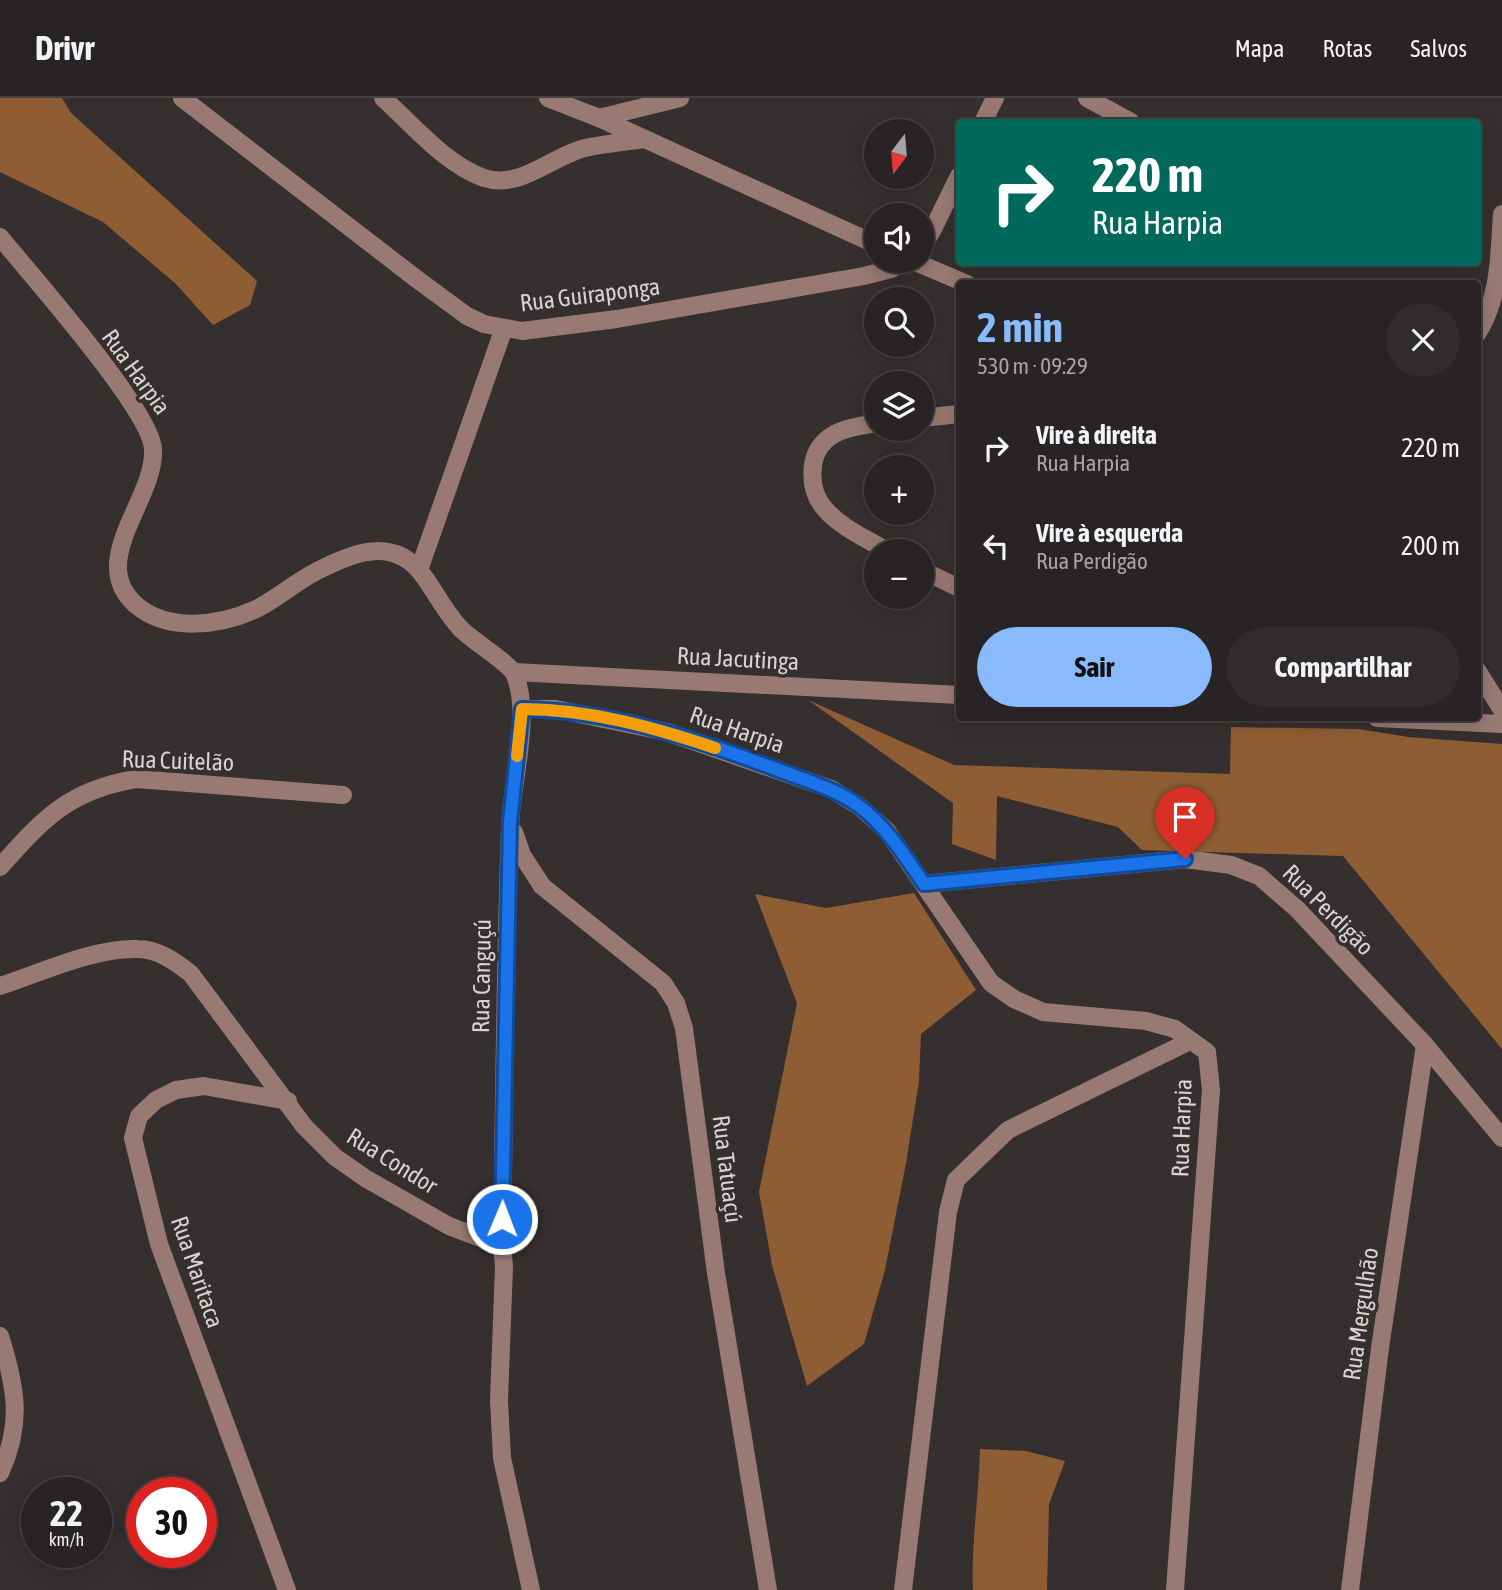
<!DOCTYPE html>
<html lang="pt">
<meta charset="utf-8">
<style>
:root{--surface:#282324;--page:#302b2c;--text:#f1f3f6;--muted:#a5a4a6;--line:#444041;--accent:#89bafc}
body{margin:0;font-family:"Asap Condensed",sans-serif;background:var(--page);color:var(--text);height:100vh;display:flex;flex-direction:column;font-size:26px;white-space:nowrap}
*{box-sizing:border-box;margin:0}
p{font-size:23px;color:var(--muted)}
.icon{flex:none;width:38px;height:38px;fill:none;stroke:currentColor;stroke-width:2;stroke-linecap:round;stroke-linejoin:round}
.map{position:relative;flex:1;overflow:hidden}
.sheet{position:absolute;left:956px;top:182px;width:525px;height:441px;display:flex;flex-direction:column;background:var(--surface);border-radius:7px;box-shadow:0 4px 18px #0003,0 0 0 2px var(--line)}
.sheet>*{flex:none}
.hud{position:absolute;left:956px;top:21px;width:525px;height:147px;border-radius:7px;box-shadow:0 4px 18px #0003,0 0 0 2px var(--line);background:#00695c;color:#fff;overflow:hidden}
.needle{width:46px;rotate:196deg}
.buttons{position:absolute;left:864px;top:21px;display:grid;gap:14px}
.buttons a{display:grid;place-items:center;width:70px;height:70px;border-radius:50%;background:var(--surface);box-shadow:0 4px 18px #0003,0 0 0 2px var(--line);font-size:35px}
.speed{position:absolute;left:21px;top:1379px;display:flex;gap:14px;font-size:35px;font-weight:700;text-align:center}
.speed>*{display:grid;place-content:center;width:91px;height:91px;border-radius:50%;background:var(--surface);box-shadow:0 4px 18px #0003,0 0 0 2px var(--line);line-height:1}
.speed small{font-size:18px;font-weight:400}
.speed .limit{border:10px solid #d22;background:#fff;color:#111}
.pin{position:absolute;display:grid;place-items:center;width:60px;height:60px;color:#fff;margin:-72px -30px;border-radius:50% 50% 50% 0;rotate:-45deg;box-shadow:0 0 7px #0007}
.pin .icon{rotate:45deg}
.me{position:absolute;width:77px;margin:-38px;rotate:1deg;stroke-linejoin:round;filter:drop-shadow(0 0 5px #0008)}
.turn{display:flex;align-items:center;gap:24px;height:147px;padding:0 21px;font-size:32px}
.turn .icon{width:91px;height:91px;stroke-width:2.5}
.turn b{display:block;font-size:49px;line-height:60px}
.round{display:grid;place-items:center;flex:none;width:74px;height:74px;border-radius:37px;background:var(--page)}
.summary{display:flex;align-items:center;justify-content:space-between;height:119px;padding:0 21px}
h1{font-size:42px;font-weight:700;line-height:52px;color:var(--accent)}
.primary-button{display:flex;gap:14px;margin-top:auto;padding:14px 21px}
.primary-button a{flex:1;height:80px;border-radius:42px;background:var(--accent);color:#111;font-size:28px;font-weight:700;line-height:80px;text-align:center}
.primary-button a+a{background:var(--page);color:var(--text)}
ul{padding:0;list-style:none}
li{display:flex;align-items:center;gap:21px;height:98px;padding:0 21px}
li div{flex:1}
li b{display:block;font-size:26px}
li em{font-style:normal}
header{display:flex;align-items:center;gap:42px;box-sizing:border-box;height:98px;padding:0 35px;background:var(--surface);border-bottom:2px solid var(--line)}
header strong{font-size:33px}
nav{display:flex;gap:38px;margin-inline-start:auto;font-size:24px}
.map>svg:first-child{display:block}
.forest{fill:#8f5d33}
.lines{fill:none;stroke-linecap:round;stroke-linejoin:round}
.minor{stroke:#987a72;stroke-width:18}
.route-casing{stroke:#114b97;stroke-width:18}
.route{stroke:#1a73e8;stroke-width:12}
.slow{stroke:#f59e0b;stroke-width:12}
.labels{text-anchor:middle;stroke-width:7;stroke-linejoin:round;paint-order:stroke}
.street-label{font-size:24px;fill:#d8d3d3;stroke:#362f30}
</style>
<header>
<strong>Drivr</strong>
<nav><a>Mapa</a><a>Rotas</a><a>Salvos</a></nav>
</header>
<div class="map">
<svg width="1502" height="1492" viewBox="0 0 1502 1492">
<rect width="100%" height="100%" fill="#362f30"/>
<g class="forest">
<path d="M0,0H62L71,15L257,183L250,207L213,227L176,186L103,124L0,74Z"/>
<path d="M808,602L954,667L1230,676L1231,629L1359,631L1408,639L1502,646V951L1343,758L1142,752L1118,729L997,698L996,762L952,746L953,705Z"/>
<path d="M914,795L976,892L921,936L919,983L906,1065L885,1172L864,1246L807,1288L772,1167L759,1094L797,905L755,796L826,810Z"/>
<path d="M980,1351L1026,1353L1065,1363L1049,1406L1047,1492H973C971,1445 979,1398 980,1351Z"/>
</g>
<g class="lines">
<g class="minor">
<path d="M182,0L418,182L467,218L484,226L522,233L617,221L864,178L891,171L907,163"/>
<path d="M383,0C413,27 445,66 484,80C520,92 552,58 585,50C604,46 624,44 644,41"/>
<path d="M548,0L599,20L877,147"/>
<path d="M1087,0L1131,24"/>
<path d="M599,20L680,0"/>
<path d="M983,24L995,0"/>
<path d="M0,139C31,177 151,312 153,351C156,401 86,463 136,507C167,534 219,528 254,512C276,502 295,484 317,473C351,456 392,437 422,476C435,493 445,514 460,530C472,543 510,565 515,577C532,621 511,684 510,730C505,869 504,1009 502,1148L504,1168L499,1303L502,1360L531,1492"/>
<path d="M922,146L931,135L959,78"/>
<path d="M913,163L967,186"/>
<path d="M1477,236C1500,200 1499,158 1502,116"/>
<path d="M922,320L959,316"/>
<path d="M877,325C860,328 839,330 826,342C807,359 809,394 825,411C840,429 867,441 887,453"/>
<path d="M419,472L504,230"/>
<path d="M922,472L959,490"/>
<path d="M1477,572L1502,612"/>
<path d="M514,574L959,597"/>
<path d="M522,611H555L667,634L831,691L859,708L887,733L991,885L1014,901L1043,914L1146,923L1175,931L1207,954L1211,992L1175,1492"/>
<path d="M1377,620L1502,626"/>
<path d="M514,734L522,757L542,788L663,885L676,905L684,930L716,1175L768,1492"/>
<path d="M0,769C44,720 69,692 136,681L343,697"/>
<path d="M924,786L1185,761L1231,767L1259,778L1297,811L1425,947L1502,1040"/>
<path d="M0,888C40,875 96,849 138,851C158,851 176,864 191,876L304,1028L335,1059L365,1080L449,1128L502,1148"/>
<path d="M0,1238C16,1289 23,1326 0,1375"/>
<path d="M287,1492L159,1146L133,1040L139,1018L156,1002L176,992L204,988L288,1003"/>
<path d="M903,1492L948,1114L956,1082L1008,1032L1190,943"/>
<path d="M1350,1492L1380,1250L1425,947"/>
</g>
</g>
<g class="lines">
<g class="route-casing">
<path id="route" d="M502,1121L510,724L522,611C609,612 695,641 776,671C804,682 834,690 859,708C887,729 904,757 924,786L1185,761"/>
</g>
<use href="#route" class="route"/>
<path class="slow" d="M517,658L522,611C588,611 653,629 715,650"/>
</g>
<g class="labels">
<g class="street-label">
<text transform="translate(590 197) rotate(-7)" y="8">Rua Guiraponga</text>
<text transform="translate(136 274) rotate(54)" y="8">Rua Harpia</text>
<text transform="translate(738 561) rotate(3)" y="8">Rua Jacutinga</text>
<text transform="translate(737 632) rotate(19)" y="8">Rua Harpia</text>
<text transform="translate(178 663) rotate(2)" y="8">Rua Cuitelão</text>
<text transform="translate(1328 812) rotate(45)" y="8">Rua Perdigão</text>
<text transform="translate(482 878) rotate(-89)" y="8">Rua Canguçú</text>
<text transform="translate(1182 1030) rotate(-88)" y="8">Rua Harpia</text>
<text transform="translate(392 1063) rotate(32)" y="8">Rua Condor</text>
<text transform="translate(727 1071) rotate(83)" y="8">Rua Tatuaçú</text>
<text transform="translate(197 1174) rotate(71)" y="8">Rua Maritaca</text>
<text transform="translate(1361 1216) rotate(-82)" y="8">Rua Mergulhão</text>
</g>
</g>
</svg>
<div class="buttons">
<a><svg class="needle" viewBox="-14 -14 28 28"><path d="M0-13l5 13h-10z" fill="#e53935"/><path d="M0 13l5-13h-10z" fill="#a5a4a6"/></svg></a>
<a><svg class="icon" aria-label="sound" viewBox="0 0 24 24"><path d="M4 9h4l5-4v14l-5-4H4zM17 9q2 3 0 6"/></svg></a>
<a><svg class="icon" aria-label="search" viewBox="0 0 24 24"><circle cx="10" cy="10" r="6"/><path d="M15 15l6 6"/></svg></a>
<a><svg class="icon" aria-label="layers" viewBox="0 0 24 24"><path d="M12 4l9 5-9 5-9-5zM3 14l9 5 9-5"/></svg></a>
<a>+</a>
<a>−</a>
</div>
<div class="speed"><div>22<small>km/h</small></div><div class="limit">30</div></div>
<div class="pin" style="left:1185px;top:761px;background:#d93025"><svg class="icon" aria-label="arrive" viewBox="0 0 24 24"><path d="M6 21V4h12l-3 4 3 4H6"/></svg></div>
<svg class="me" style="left:502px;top:1121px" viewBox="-20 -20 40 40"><circle r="17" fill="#1a73e8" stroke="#fff" stroke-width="3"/><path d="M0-11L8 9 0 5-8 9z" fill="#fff"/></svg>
<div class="hud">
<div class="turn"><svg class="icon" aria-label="right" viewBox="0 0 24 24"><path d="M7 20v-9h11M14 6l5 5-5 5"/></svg><div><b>220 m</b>Rua Harpia</div></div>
</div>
<section class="sheet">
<div class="summary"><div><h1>2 min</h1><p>530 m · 09:29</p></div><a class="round"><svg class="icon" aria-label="close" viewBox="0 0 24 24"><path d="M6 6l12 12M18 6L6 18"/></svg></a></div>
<ul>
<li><svg class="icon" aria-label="right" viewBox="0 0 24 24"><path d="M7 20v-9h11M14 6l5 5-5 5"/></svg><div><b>Vire à direita</b><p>Rua Harpia</p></div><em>220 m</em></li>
<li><svg class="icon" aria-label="left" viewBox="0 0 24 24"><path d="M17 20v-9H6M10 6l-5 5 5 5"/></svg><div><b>Vire à esquerda</b><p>Rua Perdigão</p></div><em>200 m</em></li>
</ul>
<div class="primary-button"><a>Sair</a><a>Compartilhar</a></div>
</section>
</div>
